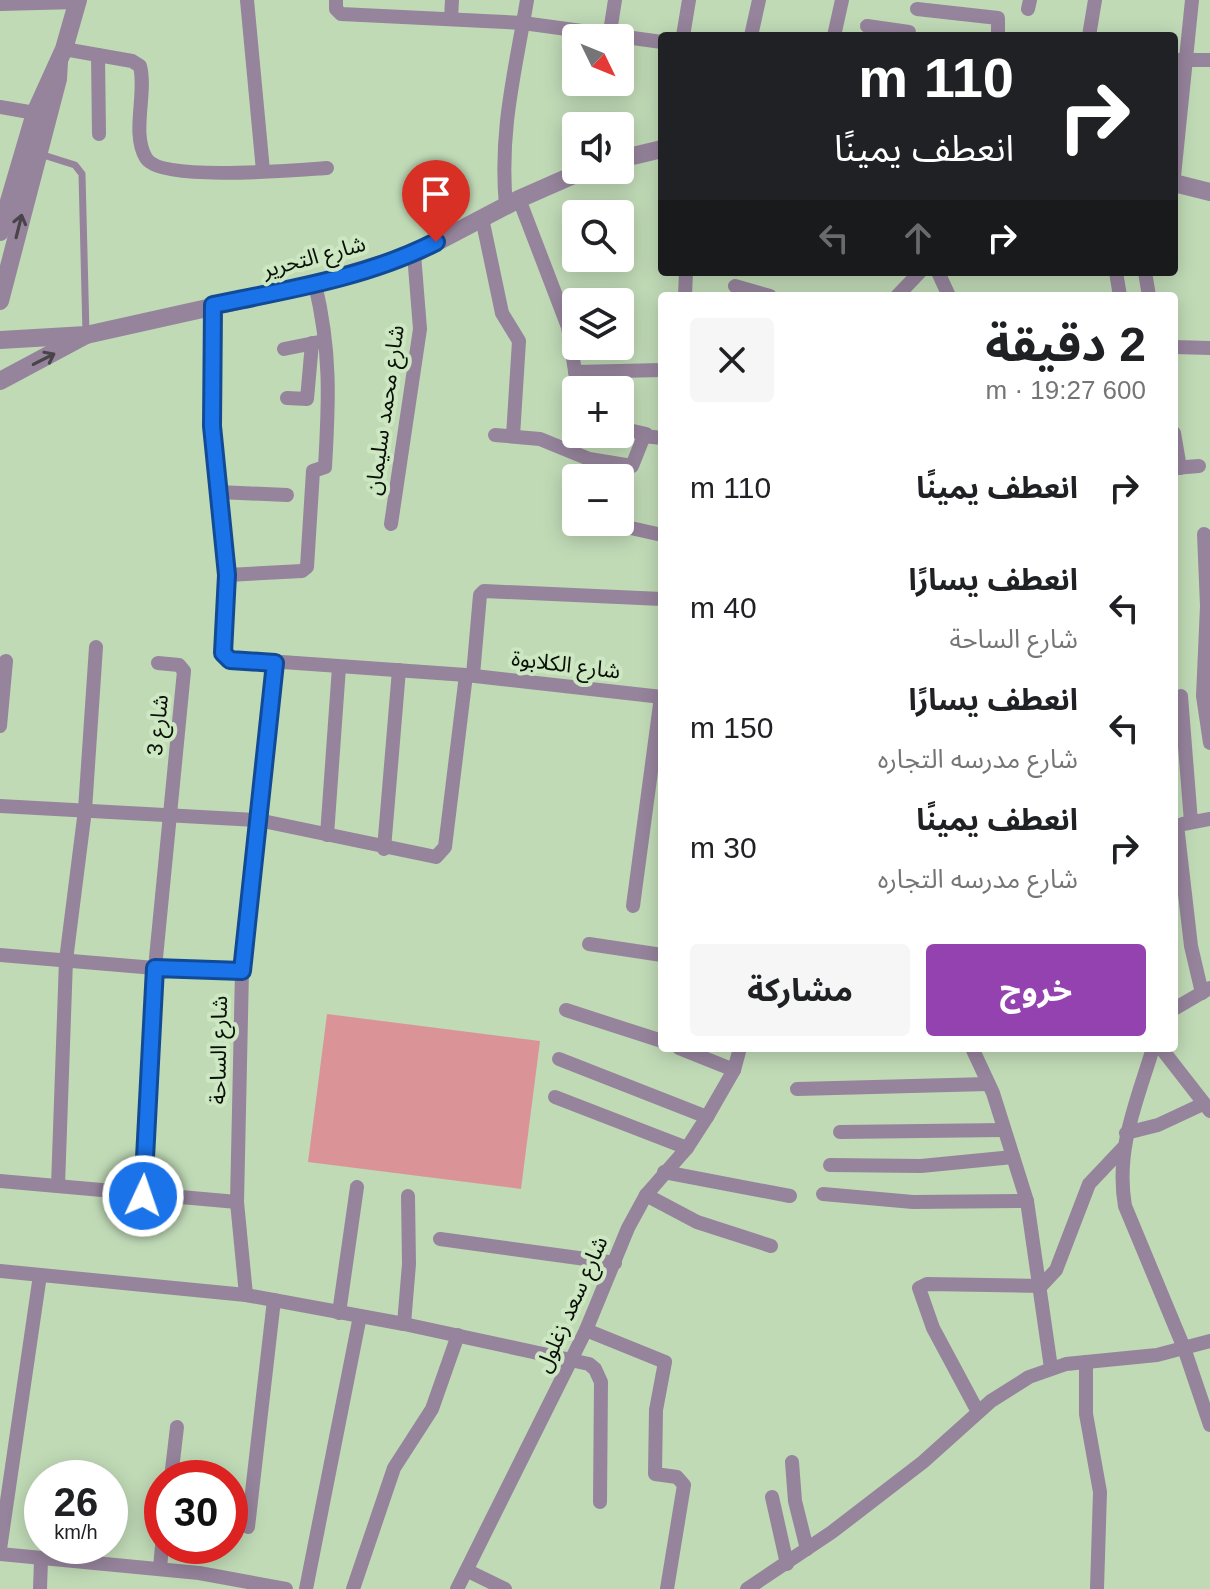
<!DOCTYPE html>
<html lang="ar">
<meta charset="utf-8">
<style>
:root{--surface:#fff;--page:#f6f6f6;--text:#202124;--muted:#757577;--accent:#9542b1}
body{margin:0;font-family:Helvetica,"Noto Sans Arabic",sans-serif;background:var(--page);color:var(--text);direction:rtl;height:100vh;display:flex;flex-direction:column;font-size:30px;white-space:nowrap}
*{box-sizing:border-box;margin:0}
p{font-size:26px;color:var(--muted)}
.icon{flex:none;width:44px;height:44px;fill:none;stroke:currentColor;stroke-width:2;stroke-linecap:round;stroke-linejoin:round}
.map{position:relative;flex:1;overflow:hidden;direction:ltr}
.details{position:absolute;left:658px;top:292px;width:520px;height:760px;display:flex;flex-direction:column;background:var(--surface);border-radius:8px;box-shadow:0 4px 20px #0003;direction:rtl}
.details>*{flex:none}
.hud{position:absolute;left:658px;top:32px;width:520px;height:244px;border-radius:8px;box-shadow:0 4px 20px #0003;direction:rtl;background:#202124;color:#fff;overflow:hidden}
.needle{width:52px;rotate:133deg}
.buttons{position:absolute;left:562px;top:24px;display:grid;gap:16px}
.buttons a{display:grid;place-items:center;width:72px;height:72px;border-radius:8px;background:var(--surface);box-shadow:0 4px 20px #0003;font-size:40px}
.speed{position:absolute;left:24px;top:1460px;display:flex;gap:16px;font-size:40px;font-weight:700;text-align:center}
.speed>*{display:grid;place-content:center;width:104px;height:104px;border-radius:50%;background:var(--surface);box-shadow:0 4px 20px #0003;line-height:1}
.speed small{font-size:20px;font-weight:400}
.speed .limit{border:12px solid #d22;background:#fff;color:#111}
.pin{position:absolute;display:grid;place-items:center;width:68px;height:68px;color:#fff;margin:-82px -34px;border-radius:50% 50% 50% 0;rotate:-45deg;box-shadow:0 0 8px #0007}
.pin .icon{rotate:45deg}
.me{position:absolute;width:88px;margin:-44px;rotate:3deg;stroke-linejoin:round;filter:drop-shadow(0 0 6px #0008)}
.turn{display:flex;align-items:center;gap:28px;height:168px;padding:0 32px;font-size:36px}
.turn .icon{width:104px;height:104px;stroke-width:2.5}
.turn b{display:block;font-size:56px;line-height:68px}
.lanes{display:flex;align-items:center;height:76px;padding:0 32px;background:#0003;justify-content:center;gap:40px;direction:ltr}
.lanes .off{opacity:.35}
.round{display:grid;place-items:center;flex:none;width:84px;height:84px;border-radius:8px;background:var(--page)}
.headline{display:flex;align-items:center;justify-content:space-between;height:136px;padding:0 32px}
h1{font-size:48px;font-weight:700;line-height:60px}
.action{display:flex;gap:16px;margin-top:auto;padding:16px 32px}
.action a{flex:1;height:92px;border-radius:8px;background:var(--accent);color:#fff;font-size:32px;font-weight:700;line-height:92px;text-align:center}
.action a+a{background:var(--page);color:var(--text)}
ul{padding:0;list-style:none}
li{display:flex;align-items:center;gap:24px;height:120px;padding:0 32px}
li div{flex:1}
li b{display:block;font-size:30px}
li em{font-style:normal}
.map>svg:first-child{display:block}
.green{fill:#da9497}
.lines{fill:none;stroke-linecap:round;stroke-linejoin:round}
.service{stroke:#96849c;stroke-width:7}
.minor{stroke:#96849c;stroke-width:14}
.tertiary{stroke:#96849c;stroke-width:18}
.oneway{stroke:#484449}
.route-casing{stroke:#114b97;stroke-width:20}
.route{stroke:#1a73e8;stroke-width:14}
.labels{text-anchor:middle;stroke-width:8;stroke-linejoin:round;paint-order:stroke}
.street-label{font-size:22px;fill:#081005;stroke:#cde7c3}
</style>
<div class="map">
<svg width="1210" height="1589" viewBox="0 0 1210 1589">
<rect width="100%" height="100%" fill="#c0dab6"/>
<path class="green" d="M327,1014L540,1041L521,1189L308,1162Z"/>
<g class="lines">
<path class="service" d="M40,154L75,165L82,174L86,333"/>
<g class="minor">
<path d="M247,0L263,171"/>
<path d="M336,0V9L341,14L523,23L662,42"/>
<path d="M0,4L78,2"/>
<path d="M917,9L998,18V36"/>
<path d="M1028,9L1030,0"/>
<path d="M451,19L452,0"/>
<path d="M867,26L909,32"/>
<path d="M683,36L689,0"/>
<path d="M751,36L759,0"/>
<path d="M834,36L842,0"/>
<path d="M1089,36L1095,0"/>
<path d="M609,38L615,0"/>
<path d="M64,49L132,61L140,66C147,94 131,133 146,158C160,182 297,170 327,168"/>
<path d="M98,55L99,134"/>
<path d="M1174,60H1210"/>
<path d="M601,86V82"/>
<path d="M0,107L35,113"/>
<path d="M1174,176L1192,0"/>
<path d="M519,199L568,327L578,390"/>
<path d="M506,206C499,131 515,72 527,0"/>
<path d="M482,218L502,313L519,341L513,436"/>
<path d="M938,272L949,296"/>
<path d="M1116,272L1120,296"/>
<path d="M1145,272L1149,296"/>
<path d="M735,286L770,296"/>
<path d="M685,296L686,272"/>
<path d="M897,296L920,272"/>
<path d="M213,305L212,426L227,575L223,653L227,658L466,675L662,697"/>
<path d="M1174,347L1210,348"/>
<path d="M284,349L319,342"/>
<path d="M575,372L662,370"/>
<path d="M287,398L307,399L312,343"/>
<path d="M620,428L646,434"/>
<path d="M1174,433L1180,468"/>
<path d="M495,435L540,439L589,459L632,466L644,436L662,438"/>
<path d="M1174,468L1199,466"/>
<path d="M219,492L287,495"/>
<path d="M391,524L420,329L414,254"/>
<path d="M613,524L662,535"/>
<path d="M1204,534L1207,606L1203,696L1210,743"/>
<path d="M227,575L302,571L307,567L313,471L325,467C329,399 331,351 315,284"/>
<path d="M473,675L480,595L484,591L662,599"/>
<path d="M1181,696L1191,822"/>
<path d="M0,726L6,661"/>
<path d="M0,806L258,820L436,857L445,847L466,675"/>
<path d="M1174,824L1177,825L1191,946L1202,993"/>
<path d="M1183,824L1210,819"/>
<path d="M327,835L339,667"/>
<path d="M384,849L399,670"/>
<path d="M633,906L661,697"/>
<path d="M589,944L662,955"/>
<path d="M0,955L155,968L242,971"/>
<path d="M1174,1009L1210,988"/>
<path d="M566,1010L662,1041"/>
<path d="M679,1048L734,1070"/>
<path d="M972,1048L993,1093L1027,1201L1051,1368"/>
<path d="M1153,1048C1137,1101 1115,1150 1125,1206L1184,1348L1210,1425"/>
<path d="M1161,1048L1210,1111"/>
<path d="M559,1059L707,1117"/>
<path d="M797,1089L988,1084"/>
<path d="M555,1097L687,1148"/>
<path d="M840,1132L1004,1130"/>
<path d="M1126,1133L1158,1125L1203,1104"/>
<path d="M830,1165L921,1166L1013,1157"/>
<path d="M664,1172L790,1196"/>
<path d="M0,1181L237,1202"/>
<path d="M58,1186L66,960L85,810L96,647"/>
<path d="M823,1194L913,1202L1027,1201"/>
<path d="M646,1195L697,1222L771,1246"/>
<path d="M143,1196L155,968L184,671L179,665L158,663"/>
<path d="M440,1239L615,1263"/>
<path d="M0,1271L246,1295L404,1324L589,1364L595,1369L601,1382L600,1502"/>
<path d="M246,1295L237,1202L242,971L275,663"/>
<path d="M339,1313L357,1187"/>
<path d="M404,1324L409,1264L408,1196"/>
<path d="M586,1330L665,1362L656,1410L655,1474L677,1477L684,1485L667,1589"/>
<path d="M1086,1362V1414L1100,1492L1097,1589"/>
<path d="M978,1412L933,1328L919,1288L927,1284L1041,1286L1056,1270L1089,1184L1123,1148"/>
<path d="M792,1462L795,1501L807,1549"/>
<path d="M171,1478L177,1427"/>
<path d="M772,1497L787,1564"/>
<path d="M248,1527L274,1300"/>
<path d="M0,1549L40,1275"/>
<path d="M0,1554L199,1573L286,1589"/>
<path d="M160,1568L162,1546"/>
<path d="M468,1571L505,1589"/>
<path d="M40,1589L41,1560"/>
<path d="M306,1589L360,1316"/>
<path d="M353,1589L394,1468L432,1409L458,1335"/>
<path d="M457,1589L586,1330L628,1228L646,1195L687,1148L707,1117L734,1070L740,1048"/>
<path d="M747,1589L832,1532L923,1462L991,1401L1029,1377L1066,1364L1157,1355L1210,1341"/>
</g>
<g class="tertiary">
<path d="M620,159L662,149"/>
<path d="M1174,183L1210,192"/>
<path d="M0,232L35,113L64,49L78,0"/>
<path d="M0,301L58,79L59,62"/>
<path d="M0,340L86,335L315,284L414,254L519,199L585,170"/>
<path d="M0,381L86,335"/>
</g>
</g>
<defs><path id="oneway-shaft" d="M-6 0H5M1.5-3L5.5 0L1.5 3" fill="none" stroke-width="1.6" stroke-linecap="round" stroke-linejoin="round" transform="scale(2)"/></defs>
<g class="oneway">
<use href="#oneway-shaft" transform="translate(19 226) rotate(-76)"/>
<use href="#oneway-shaft" transform="translate(44 359) rotate(-27)"/>
</g>
<g class="lines">
<g class="route-casing">
<path id="route" d="M143,1196L155,968L242,971L275,663L230,660L223,653L227,575L212,426L213,305C287,290 368,277 436,242"/>
</g>
<use href="#route" class="route"/>
</g>
<g class="labels">
<g class="street-label">
<text transform="translate(314 256) rotate(-15)" y="8">شارع التحرير</text>
<text transform="translate(384 410) rotate(-82)" y="8">شارع محمد سليمان</text>
<text transform="translate(566 664) rotate(7)" y="8">شارع الكلابوة</text>
<text transform="translate(157 725) rotate(-84)" y="8">شارع 3</text>
<text transform="translate(218 1050) rotate(-89)" y="8">شارع الساحة</text>
<text transform="translate(571 1304) rotate(-66)" y="8">شارع سعد زغلول</text>
</g>
</g>
</svg>
<div class="buttons">
<a><svg class="needle" viewBox="-14 -14 28 28"><path d="M0-13l5 13h-10z" fill="#e53935"/><path d="M0 13l5-13h-10z" fill="#757577"/></svg></a>
<a><svg class="icon" aria-label="sound" viewBox="0 0 24 24"><path d="M4 9h4l5-4v14l-5-4H4zM17 9q2 3 0 6"/></svg></a>
<a><svg class="icon" aria-label="search" viewBox="0 0 24 24"><circle cx="10" cy="10" r="6"/><path d="M15 15l6 6"/></svg></a>
<a><svg class="icon" aria-label="layers" viewBox="0 0 24 24"><path d="M12 4l9 5-9 5-9-5zM3 14l9 5 9-5"/></svg></a>
<a>+</a>
<a>−</a>
</div>
<div class="speed"><div>26<small>km/h</small></div><div class="limit">30</div></div>
<div class="pin" style="left:436px;top:242px;background:#d93025"><svg class="icon" aria-label="arrive" viewBox="0 0 24 24"><path d="M6 21V4h12l-3 4 3 4H6"/></svg></div>
<svg class="me" style="left:143px;top:1196px" viewBox="-20 -20 40 40"><circle r="17" fill="#1a73e8" stroke="#fff" stroke-width="3"/><path d="M0-11L8 9 0 5-8 9z" fill="#fff"/></svg>
<div class="hud">
<div class="turn"><svg class="icon" aria-label="right" viewBox="0 0 24 24"><path d="M7 20v-9h11M14 6l5 5-5 5"/></svg><div><b>110 m</b>انعطف يمينًا</div></div>
<div class="lanes"><svg class="icon off" aria-label="left" viewBox="0 0 24 24"><path d="M17 20v-9H6M10 6l-5 5 5 5"/></svg><svg class="icon off" aria-label="ahead" viewBox="0 0 24 24"><path d="M12 20V5M6 11l6-6 6 6"/></svg><svg class="icon" aria-label="right" viewBox="0 0 24 24"><path d="M7 20v-9h11M14 6l5 5-5 5"/></svg></div>
</div>
<section class="details">
<div class="headline"><div><h1>2 دقيقة</h1><p>600 m · 19:27</p></div><a class="round"><svg class="icon" aria-label="close" viewBox="0 0 24 24"><path d="M6 6l12 12M18 6L6 18"/></svg></a></div>
<ul>
<li><svg class="icon" aria-label="right" viewBox="0 0 24 24"><path d="M7 20v-9h11M14 6l5 5-5 5"/></svg><div><b>انعطف يمينًا</b></div><em>110 m</em></li>
<li><svg class="icon" aria-label="left" viewBox="0 0 24 24"><path d="M17 20v-9H6M10 6l-5 5 5 5"/></svg><div><b>انعطف يسارًا</b><p>شارع الساحة</p></div><em>40 m</em></li>
<li><svg class="icon" aria-label="left" viewBox="0 0 24 24"><path d="M17 20v-9H6M10 6l-5 5 5 5"/></svg><div><b>انعطف يسارًا</b><p>شارع مدرسه التجاره</p></div><em>150 m</em></li>
<li><svg class="icon" aria-label="right" viewBox="0 0 24 24"><path d="M7 20v-9h11M14 6l5 5-5 5"/></svg><div><b>انعطف يمينًا</b><p>شارع مدرسه التجاره</p></div><em>30 m</em></li>
</ul>
<div class="action"><a>خروج</a><a>مشاركة</a></div>
</section>
</div>
